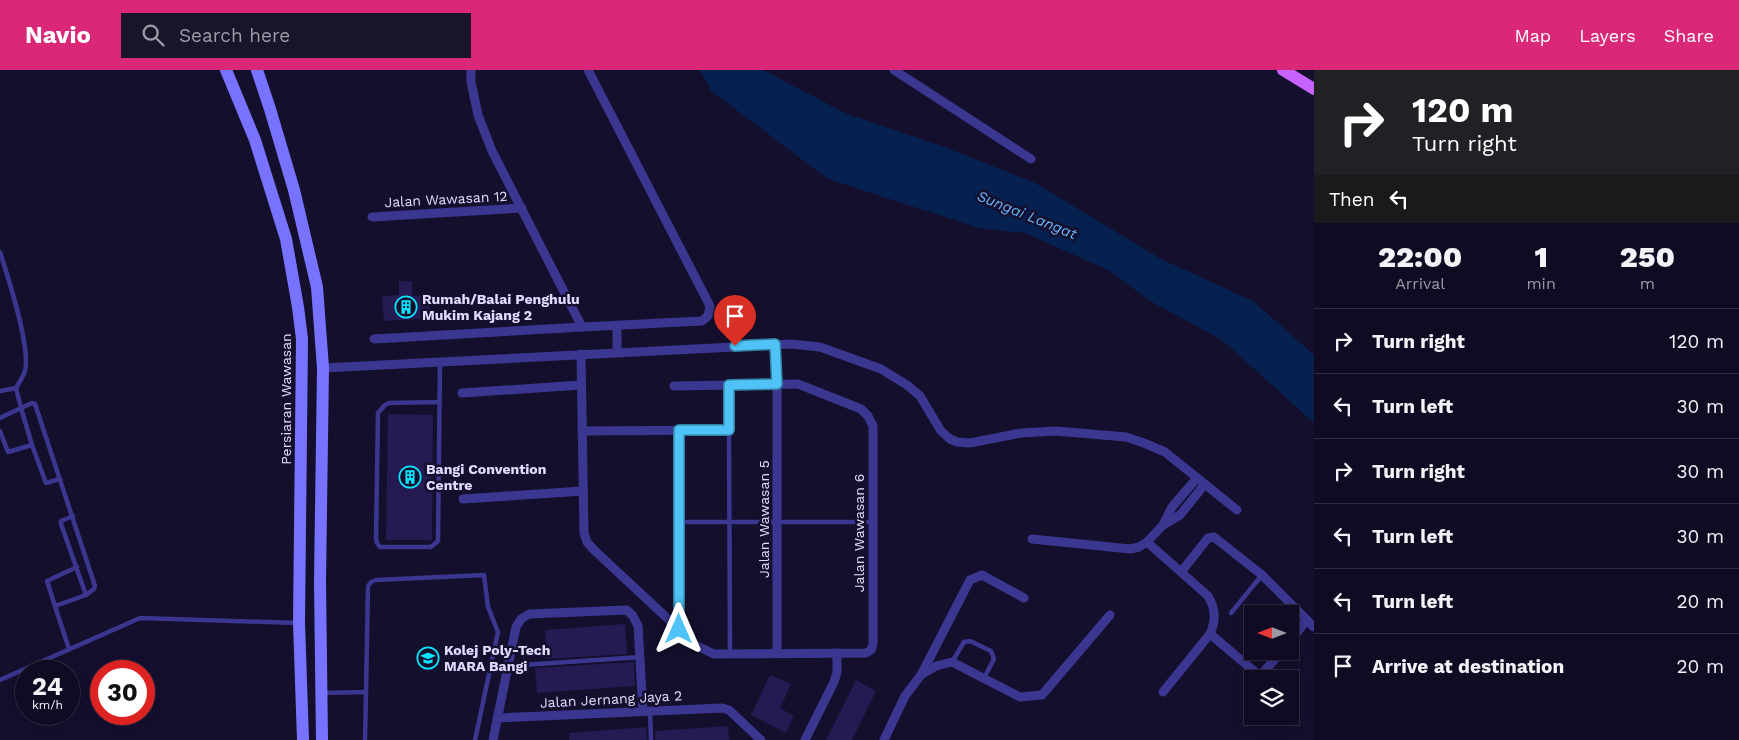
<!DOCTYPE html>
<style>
:root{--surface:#100b22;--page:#19142a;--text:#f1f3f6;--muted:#9c9ba5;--line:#302b40;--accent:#db2777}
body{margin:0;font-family:"Work Sans",sans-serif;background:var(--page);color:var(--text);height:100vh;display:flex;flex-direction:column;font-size:19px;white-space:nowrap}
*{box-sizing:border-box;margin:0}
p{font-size:16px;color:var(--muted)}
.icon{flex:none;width:28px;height:28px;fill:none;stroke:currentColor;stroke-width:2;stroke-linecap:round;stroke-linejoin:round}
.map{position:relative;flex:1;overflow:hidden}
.sheet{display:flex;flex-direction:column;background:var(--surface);width:425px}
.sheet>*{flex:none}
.hud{background:#202124;color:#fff;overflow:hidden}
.needle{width:32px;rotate:270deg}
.buttons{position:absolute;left:1244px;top:535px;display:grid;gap:10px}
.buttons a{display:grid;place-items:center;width:55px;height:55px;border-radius:0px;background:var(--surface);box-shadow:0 2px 12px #0003,0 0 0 1px var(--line);font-size:25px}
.speed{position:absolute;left:15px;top:590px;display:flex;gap:10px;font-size:25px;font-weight:700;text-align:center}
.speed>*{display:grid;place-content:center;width:65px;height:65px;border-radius:50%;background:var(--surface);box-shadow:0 2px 12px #0003,0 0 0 1px var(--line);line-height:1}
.speed small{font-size:12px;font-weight:400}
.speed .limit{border:8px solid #d22;background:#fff;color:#111}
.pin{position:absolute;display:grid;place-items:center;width:42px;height:42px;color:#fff;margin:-51px -21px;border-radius:50% 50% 50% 0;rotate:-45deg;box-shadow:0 0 5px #0007}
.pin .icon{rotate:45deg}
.me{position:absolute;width:55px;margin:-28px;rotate:0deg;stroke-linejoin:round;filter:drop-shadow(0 0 4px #0008)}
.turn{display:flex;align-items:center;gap:18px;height:105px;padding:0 15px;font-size:22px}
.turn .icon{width:65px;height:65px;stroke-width:2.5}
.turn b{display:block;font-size:35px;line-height:42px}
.then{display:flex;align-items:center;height:48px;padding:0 15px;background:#0003;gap:10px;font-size:19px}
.eta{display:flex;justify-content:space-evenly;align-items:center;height:85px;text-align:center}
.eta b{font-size:30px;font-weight:800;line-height:35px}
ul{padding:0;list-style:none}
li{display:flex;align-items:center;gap:15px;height:65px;padding:0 15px;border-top:1px solid var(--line)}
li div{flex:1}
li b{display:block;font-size:19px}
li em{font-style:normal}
header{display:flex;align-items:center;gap:30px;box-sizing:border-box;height:70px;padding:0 25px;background:var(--accent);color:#fff}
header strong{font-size:24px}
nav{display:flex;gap:28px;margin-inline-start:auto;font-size:18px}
.search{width:350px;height:45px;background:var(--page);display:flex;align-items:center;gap:12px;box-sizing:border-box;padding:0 18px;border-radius:0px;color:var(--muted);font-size:19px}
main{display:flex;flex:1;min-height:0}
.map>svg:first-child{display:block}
.water{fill:#062150}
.building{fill:#251a51}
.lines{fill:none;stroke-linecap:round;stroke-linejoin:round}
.lane{stroke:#3b3791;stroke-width:4.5}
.street{stroke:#3b3791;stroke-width:9}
.secondary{stroke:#7873ff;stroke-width:12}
.primary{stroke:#c663ff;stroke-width:12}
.route-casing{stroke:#337fa1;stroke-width:12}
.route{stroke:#4fc3f7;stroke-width:9}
.labels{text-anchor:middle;stroke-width:5;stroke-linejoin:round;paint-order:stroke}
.street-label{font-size:14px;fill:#e1dcff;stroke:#150f2e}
.poi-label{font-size:14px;font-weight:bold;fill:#e1dcff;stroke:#150f2e;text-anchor:start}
.water-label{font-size:15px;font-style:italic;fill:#6ab9ff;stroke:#150f2e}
</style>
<header>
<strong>Navio</strong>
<div class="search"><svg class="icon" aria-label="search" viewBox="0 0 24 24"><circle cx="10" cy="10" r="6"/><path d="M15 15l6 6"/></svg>Search here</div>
<nav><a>Map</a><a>Layers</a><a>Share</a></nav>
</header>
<main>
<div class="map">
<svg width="1314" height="670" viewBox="0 0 1314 670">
<rect width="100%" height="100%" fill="#150f2e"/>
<path class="water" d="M700,0H763L845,43L947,78L1035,113L1161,189L1253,231L1314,285V353L1222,270L1152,232L1108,200L1025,163L979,158L828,109L711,21Z"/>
<g class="building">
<path d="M399,211H412V226L429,225L430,248L384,251L382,226L399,225Z"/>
<path d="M388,344L433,345L432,470H386Z"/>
<path d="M625,554L627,584L547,589L545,560Z"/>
<path d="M634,592L635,616L537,623L535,598Z"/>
<path d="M770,605L791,614L780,638L794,646L786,663L751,645Z"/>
<path d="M856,610L876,621L852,670H826Z"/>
<path d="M728,656L729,670H655V661Z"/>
<path d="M646,657L647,670H569V663Z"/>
</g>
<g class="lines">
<g class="lane">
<path d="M0,182C8,207 31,277 25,301C23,307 19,313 16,318"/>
<path d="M0,321L16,318L21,338L32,333L35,334L95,516L94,519L86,525L55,536L69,579"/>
<path d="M439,332L389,333L385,335L378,343L376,468L377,473L380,477H431L438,471L440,292"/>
<path d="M0,348L21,338L32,375"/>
<path d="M729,360L730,584"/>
<path d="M0,361L8,382L32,375L46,413L60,409"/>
<path d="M73,446L61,451V454L86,525"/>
<path d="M679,452H873"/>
<path d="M55,536L47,511L77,497"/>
<path d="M1231,543L1262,505"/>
<path d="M952,592L964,572L970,571L991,581L994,589L984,608"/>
<path d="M508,596L641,587"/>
<path d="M0,610L140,548L298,553"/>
<path d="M366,622L368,516L371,512L376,510L484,505L488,537L498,562L475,670"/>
<path d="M323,623L366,622L365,670"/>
<path d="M650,641L651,670"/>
</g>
<g class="street">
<path d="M471,0V12L478,45L492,81L582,257L702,251L708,246L710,236L588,0"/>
<path d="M894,0L1031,89"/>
<path d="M372,147L522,138"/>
<path d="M617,256V282"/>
<path d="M374,269L582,257"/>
<path d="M775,274L777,314V583"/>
<path d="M581,284L584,463L587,472L593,479L697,576L714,584L866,583L871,580L873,574V356L868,346L861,339L798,314L674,316"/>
<path d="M323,298L791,274L820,277L881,299L907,315L920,326L941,361L950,369L957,372L970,373L1021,363L1056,361L1126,367L1144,373L1165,382L1237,440"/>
<path d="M462,323L581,315"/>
<path d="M582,361L729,360V315"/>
<path d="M463,429L583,421"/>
<path d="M1163,455L1172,437L1197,408"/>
<path d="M1032,469L1130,479L1139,477L1147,472L1163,455L1180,445L1205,414"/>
<path d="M1147,472L1208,526C1216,539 1216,551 1210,564L1163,622"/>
<path d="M1181,502L1208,468L1214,467L1262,505L1314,557"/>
<path d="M679,559V360"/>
<path d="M1210,564L1260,606L1282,581"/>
<path d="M1290,571L1307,550"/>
<path d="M921,605L970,510L982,505L1024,528"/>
<path d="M497,648L722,638L729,640L761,670"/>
<path d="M493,670L516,557L521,549L529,544L627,540L633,546L638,556L643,641"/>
<path d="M805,670L834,612L837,602V583"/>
<path d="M884,670L905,626L921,605L936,596L952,592L1020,627L1042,625L1110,545"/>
</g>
<g class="secondary">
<path d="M226,0L255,70L286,169L298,237L302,269L299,553L303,670"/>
<path d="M257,0L270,39L294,120L317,217L323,298L320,512L322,670"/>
</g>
<path class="primary" d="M1283,0L1314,19"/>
</g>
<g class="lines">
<g class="route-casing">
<path id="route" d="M679,559V360H729V315L777,314L775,274L735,276"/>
</g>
<use href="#route" class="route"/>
</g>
<defs>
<g id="building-ring" transform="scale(1.125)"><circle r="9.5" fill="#150f2e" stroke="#08e5ff" stroke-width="1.5"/><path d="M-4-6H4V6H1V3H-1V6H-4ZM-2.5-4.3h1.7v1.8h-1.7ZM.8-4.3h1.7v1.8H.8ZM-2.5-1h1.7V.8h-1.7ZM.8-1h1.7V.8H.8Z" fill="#08e5ff"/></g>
<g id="university-ring" transform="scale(1.125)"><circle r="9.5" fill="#150f2e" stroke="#08e5ff" stroke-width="1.5"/><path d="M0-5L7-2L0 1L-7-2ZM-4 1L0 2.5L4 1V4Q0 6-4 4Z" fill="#08e5ff"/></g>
</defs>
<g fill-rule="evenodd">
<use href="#building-ring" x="406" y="237"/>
<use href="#building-ring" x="410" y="407"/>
<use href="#university-ring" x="428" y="588"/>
</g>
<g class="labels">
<g class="street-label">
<text transform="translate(446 129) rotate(-3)" y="5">Jalan Wawasan 12</text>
<text transform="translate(286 329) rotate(-90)" y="5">Persiaran Wawasan</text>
<text transform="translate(764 449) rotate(-90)" y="5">Jalan Wawasan 5</text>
<text transform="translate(859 463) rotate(-90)" y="5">Jalan Wawasan 6</text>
<text transform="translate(611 629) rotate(-3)" y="5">Jalan Jernang Jaya 2</text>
</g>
<g class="poi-label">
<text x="422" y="234">Rumah/Balai Penghulu<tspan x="422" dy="16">Mukim Kajang 2</tspan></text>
<text x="426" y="404">Bangi Convention<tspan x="426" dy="16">Centre</tspan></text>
<text x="444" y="585">Kolej Poly-Tech<tspan x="444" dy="16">MARA Bangi</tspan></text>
</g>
<g class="water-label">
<text transform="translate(1027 145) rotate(22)" y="5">Sungai Langat</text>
</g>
</g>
</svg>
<div class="buttons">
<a><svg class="needle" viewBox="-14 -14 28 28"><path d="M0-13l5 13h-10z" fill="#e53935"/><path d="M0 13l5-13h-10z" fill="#9c9ba5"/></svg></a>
<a><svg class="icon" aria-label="layers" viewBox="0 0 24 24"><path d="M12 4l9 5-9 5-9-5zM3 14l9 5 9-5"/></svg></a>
</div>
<div class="speed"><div>24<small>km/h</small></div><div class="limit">30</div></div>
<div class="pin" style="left:735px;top:276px;background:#d93025"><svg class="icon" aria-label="arrive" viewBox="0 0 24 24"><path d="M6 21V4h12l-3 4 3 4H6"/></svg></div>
<svg class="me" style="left:679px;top:559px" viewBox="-20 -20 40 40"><path d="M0-17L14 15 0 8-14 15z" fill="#4fc3f7" stroke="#fff" stroke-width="4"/></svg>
</div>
<section class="sheet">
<div class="hud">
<div class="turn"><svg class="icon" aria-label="right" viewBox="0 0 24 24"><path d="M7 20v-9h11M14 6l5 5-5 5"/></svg><div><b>120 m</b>Turn right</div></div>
<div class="then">Then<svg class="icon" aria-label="left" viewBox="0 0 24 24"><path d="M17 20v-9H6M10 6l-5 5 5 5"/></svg></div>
</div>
<div class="eta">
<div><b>22:00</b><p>Arrival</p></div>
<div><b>1</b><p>min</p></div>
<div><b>250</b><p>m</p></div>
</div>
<ul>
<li><svg class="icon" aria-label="right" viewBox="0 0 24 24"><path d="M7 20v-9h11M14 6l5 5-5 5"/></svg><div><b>Turn right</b></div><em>120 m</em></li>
<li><svg class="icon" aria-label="left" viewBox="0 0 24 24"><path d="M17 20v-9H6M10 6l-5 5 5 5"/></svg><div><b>Turn left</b></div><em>30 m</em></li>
<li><svg class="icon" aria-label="right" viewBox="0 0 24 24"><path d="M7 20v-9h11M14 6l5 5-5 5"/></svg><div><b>Turn right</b></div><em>30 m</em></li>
<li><svg class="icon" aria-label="left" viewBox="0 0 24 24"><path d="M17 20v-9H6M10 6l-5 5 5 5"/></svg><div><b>Turn left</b></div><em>30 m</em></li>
<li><svg class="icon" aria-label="left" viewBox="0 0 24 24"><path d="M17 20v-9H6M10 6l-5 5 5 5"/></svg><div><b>Turn left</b></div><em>20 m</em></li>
<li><svg class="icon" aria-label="arrive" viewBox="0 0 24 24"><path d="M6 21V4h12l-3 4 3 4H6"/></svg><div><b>Arrive at destination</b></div><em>20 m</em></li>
</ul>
</section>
</main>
